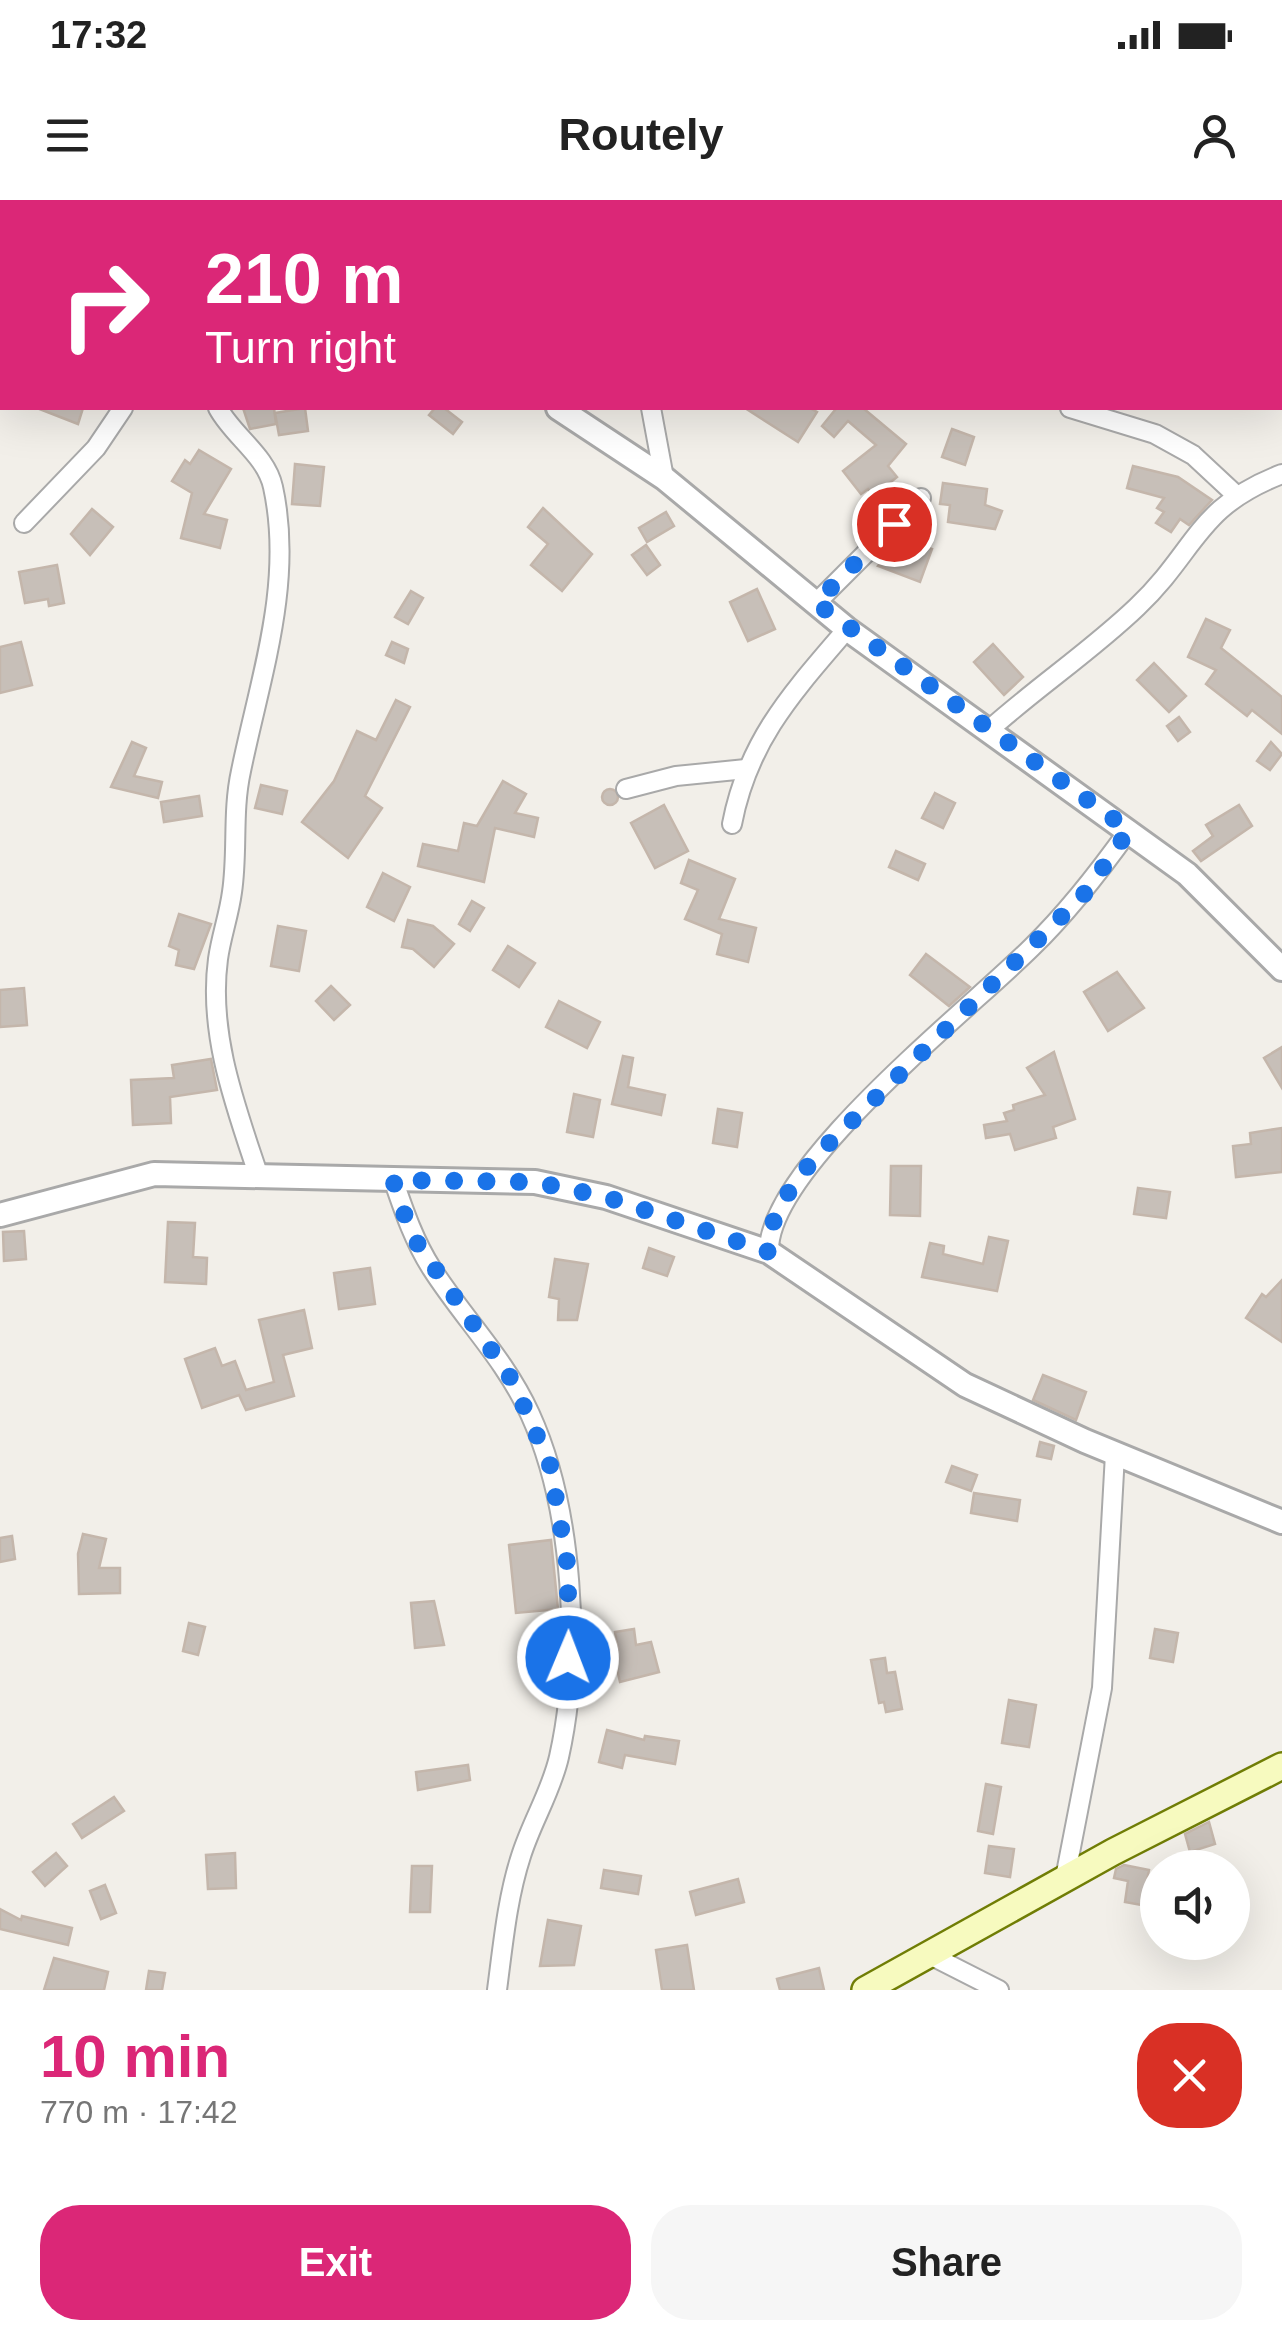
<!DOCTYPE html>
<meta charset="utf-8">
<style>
:root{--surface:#fff;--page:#f6f6f6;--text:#222;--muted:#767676;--accent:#db2777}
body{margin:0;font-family:Helvetica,sans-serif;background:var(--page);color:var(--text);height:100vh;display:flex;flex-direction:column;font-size:38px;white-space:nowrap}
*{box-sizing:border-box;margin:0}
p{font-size:32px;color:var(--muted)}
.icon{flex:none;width:55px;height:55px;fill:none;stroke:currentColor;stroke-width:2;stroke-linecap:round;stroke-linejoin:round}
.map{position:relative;height:1790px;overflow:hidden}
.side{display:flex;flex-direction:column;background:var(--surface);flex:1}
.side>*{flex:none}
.top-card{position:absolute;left:0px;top:0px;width:1282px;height:210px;box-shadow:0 10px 40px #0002;background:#db2777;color:#fff;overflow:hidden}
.fabs{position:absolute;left:1140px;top:1650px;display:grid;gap:20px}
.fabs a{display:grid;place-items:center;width:110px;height:110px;border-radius:50%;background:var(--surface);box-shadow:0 10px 40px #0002;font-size:50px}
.pin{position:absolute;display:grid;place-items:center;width:85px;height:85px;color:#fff;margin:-42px;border:5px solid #fff;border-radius:50%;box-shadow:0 2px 10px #0007}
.me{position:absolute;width:110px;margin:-55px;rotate:1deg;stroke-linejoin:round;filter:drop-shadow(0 0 8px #0008)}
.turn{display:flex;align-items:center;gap:35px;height:210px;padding:0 40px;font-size:45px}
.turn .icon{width:130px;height:130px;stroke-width:2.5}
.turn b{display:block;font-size:70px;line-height:85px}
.round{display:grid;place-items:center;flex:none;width:105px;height:105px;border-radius:40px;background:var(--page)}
.summary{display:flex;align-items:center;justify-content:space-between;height:170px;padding:0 40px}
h1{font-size:60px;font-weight:700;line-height:75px;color:var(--accent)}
.primary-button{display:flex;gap:20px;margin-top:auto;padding:20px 40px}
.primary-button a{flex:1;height:115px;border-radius:40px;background:var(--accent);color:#fff;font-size:40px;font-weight:700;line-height:115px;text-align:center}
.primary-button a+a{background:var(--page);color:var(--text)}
.status{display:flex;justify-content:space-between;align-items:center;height:70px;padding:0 50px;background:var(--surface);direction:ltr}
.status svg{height:28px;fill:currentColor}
header{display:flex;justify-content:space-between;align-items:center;height:130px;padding:0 40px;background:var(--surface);font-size:45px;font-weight:700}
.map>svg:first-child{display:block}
.building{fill:#c7bfb8;stroke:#c4b6ab;stroke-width:2.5}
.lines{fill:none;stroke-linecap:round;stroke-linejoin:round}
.minor-casing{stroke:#a9a9a9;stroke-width:22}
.tertiary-casing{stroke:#a9a9a9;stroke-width:28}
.secondary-casing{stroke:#707d05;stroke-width:30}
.minor{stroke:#fff;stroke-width:18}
.tertiary{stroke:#fff;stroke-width:22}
.secondary{stroke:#f7fabf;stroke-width:25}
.route{stroke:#1a73e8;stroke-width:18;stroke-dasharray:0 32.4}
</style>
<div class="status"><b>17:32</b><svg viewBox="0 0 49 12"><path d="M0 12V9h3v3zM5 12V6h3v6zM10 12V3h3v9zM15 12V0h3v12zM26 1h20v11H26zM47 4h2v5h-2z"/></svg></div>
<header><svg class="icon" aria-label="menu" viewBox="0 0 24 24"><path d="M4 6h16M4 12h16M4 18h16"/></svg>Routely<svg class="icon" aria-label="person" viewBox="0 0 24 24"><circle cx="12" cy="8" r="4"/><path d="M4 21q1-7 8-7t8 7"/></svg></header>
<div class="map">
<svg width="1282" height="1790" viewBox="0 0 1282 1790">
<rect width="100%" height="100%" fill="#f2efe9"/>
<g class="building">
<path d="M37,208H83L78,224Z"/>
<path d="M243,208H274L276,224L250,229Z"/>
<path d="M305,208L308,231L279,235L275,213Z"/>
<path d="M435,208H444L462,222L453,234L429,215Z"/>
<path d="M745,208H810L817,212L798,242Z"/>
<path d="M832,208H863L906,244L888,266L897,277L873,296L868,289L861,294L843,271L876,245L848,221L834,237L822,226L835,210Z"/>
<path d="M952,229L974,237L965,265L942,257Z"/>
<path d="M199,250L231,269L204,314L227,320L220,348L181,338L192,293L172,281L185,260L190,264Z"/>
<path d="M295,264L324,267L320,306L292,304Z"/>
<path d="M1133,266L1178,277L1212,300L1189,325L1180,319L1171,332L1156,323L1164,312L1157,308L1164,298L1127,288Z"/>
<path d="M943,283L987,289L985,305L1002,311L995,329L948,322L950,305L940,304Z"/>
<path d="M543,308L592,354L562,391L531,365L548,344L528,327Z"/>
<path d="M92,309L113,327L90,355L71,334Z"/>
<path d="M666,312L674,326L647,342L639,328Z"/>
<path d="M900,337L932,349L920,382L878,366Z"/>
<path d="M646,345L660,365L647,375L632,355Z"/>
<path d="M57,365L64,403L49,406L48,399L25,403L19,372Z"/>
<path d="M757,389L775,429L748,441L730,402Z"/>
<path d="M411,391L423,398L408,424L395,417Z"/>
<path d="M1206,419L1230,430L1221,448L1282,497V534L1252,510L1247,516L1206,484L1216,470L1188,457Z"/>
<path d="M21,442L32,485L0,493V447Z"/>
<path d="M392,442L408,449L404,463L386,455Z"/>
<path d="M993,444L1023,477L1004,495L974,462Z"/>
<path d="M1154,463L1186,496L1169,512L1137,480Z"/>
<path d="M396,500L410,507L365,596L382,608L348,658L302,622L334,581L357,531L376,540Z"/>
<path d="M1179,517L1190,532L1178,541L1167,526Z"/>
<path d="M132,542L146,548L134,576L162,582L158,598L111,587Z"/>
<path d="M1271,542L1282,554L1270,570L1257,561Z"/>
<path d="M503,581L526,594L515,613L538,618L534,637L495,628L484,682L418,666L423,644L458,651L464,623L477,626Z"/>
<path d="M261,585L287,591L282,614L255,608Z"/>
<circle cx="610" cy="597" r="8"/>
<path d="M935,593L955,603L943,628L922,618Z"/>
<path d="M199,596L202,616L164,622L161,602Z"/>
<path d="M664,605L688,651L655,668L631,623Z"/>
<path d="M1239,605L1252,626L1201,661L1193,651L1213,636L1206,625Z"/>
<path d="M896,651L925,664L918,680L889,667Z"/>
<path d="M689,660L735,679L719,719L756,728L748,762L717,754L722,734L685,719L698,690L681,683Z"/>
<path d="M383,673L410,687L394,721L367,707Z"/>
<path d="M472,701L484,708L470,731L459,724Z"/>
<path d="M179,714L211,724L194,769L176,765L179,750L169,746Z"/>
<path d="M408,720L433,726L454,744L434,767L413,749L402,747Z"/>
<path d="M278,726L306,731L299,771L271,766Z"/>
<path d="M508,746L535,763L519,787L493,770Z"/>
<path d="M926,754L970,787L949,806L910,775Z"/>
<path d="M1117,772L1144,808L1108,831L1084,792Z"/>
<path d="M331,786L350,805L334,820L316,801Z"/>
<path d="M24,788L27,825L0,827V790Z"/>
<path d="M559,801L600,822L587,848L546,827Z"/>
<path d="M1282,847V888L1264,858Z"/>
<path d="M1054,852L1075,919L1053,927L1056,938L1015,950L1010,934L986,938L984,925L1007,921L1004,913L1014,910L1013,905L1045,895L1027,868Z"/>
<path d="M623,856L633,858L628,887L665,895L661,915L612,904Z"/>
<path d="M211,859L217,890L170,897L171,923L133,925L131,880L174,878L172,865Z"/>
<path d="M574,894L600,900L593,937L567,932Z"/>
<path d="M718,909L742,913L737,947L713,943Z"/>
<path d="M1282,928V972L1236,977L1233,946L1251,944L1250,933Z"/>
<path d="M891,966H921L920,1016L890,1015Z"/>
<path d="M1138,988L1170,992L1166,1018L1134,1014Z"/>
<path d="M168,1022L195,1023L193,1057L207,1058L206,1084L165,1082Z"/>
<path d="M24,1031L26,1059L4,1061L3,1032Z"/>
<path d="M989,1037L1008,1041L997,1091L922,1077L930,1043L944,1046L943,1054L983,1064Z"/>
<path d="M649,1048L674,1057L667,1076L643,1068Z"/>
<path d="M555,1059L588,1064L577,1120H558L559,1099L549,1097Z"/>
<path d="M370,1068L375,1104L339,1109L334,1073Z"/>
<path d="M1282,1080V1142L1246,1118L1262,1094L1266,1097Z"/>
<path d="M304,1110L312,1148L283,1155L294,1196L246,1210L239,1195L202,1208L185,1159L215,1148L222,1166L235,1161L246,1190L274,1182L259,1120Z"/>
<path d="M1043,1175L1086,1192L1076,1220L1033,1200Z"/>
<path d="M1040,1242L1054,1246L1051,1259L1037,1256Z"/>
<path d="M952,1266L977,1275L971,1291L946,1282Z"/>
<path d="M974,1293L1020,1300L1017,1321L971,1313Z"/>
<path d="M83,1334L106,1339L99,1368H120V1393L79,1394L78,1354Z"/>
<path d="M12,1336L15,1359L0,1362V1338Z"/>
<path d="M551,1340L558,1409L516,1413L509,1345Z"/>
<path d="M434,1401L444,1445L415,1448L411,1403Z"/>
<path d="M189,1423L205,1427L198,1455L183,1451Z"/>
<path d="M634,1429L636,1445L651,1442L659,1472L620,1482L613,1452L618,1450L615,1432Z"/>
<path d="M1155,1429L1178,1433L1173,1462L1150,1458Z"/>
<path d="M885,1458L887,1473L895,1472L902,1509L886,1512L884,1502L879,1503L871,1460Z"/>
<path d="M1009,1500L1036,1505L1029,1547L1002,1543Z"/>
<path d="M607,1530L644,1540L645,1536L679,1541L675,1564L625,1555L622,1568L599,1562Z"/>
<path d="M468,1565L470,1580L418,1590L416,1572Z"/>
<path d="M986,1584L1001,1587L993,1634L978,1631Z"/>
<path d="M114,1597L124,1611L82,1638L73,1624Z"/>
<path d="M1209,1622L1215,1644L1190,1652L1185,1634Z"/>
<path d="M989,1646L1014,1649L1010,1677L985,1673Z"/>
<path d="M56,1653L67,1666L45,1686L33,1672Z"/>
<path d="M235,1653L236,1688L208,1689L206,1655Z"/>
<path d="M1124,1665L1149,1670L1146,1685L1158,1688V1708L1125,1702L1128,1681L1114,1678L1116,1669Z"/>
<path d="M412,1666H432L430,1712H410Z"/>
<path d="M604,1670L641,1676L638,1694L601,1688Z"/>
<path d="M738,1679L744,1702L696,1715L690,1692Z"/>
<path d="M105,1685L116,1713L101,1719L90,1691Z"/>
<path d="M0,1709L21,1720L22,1716L72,1728L68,1745L0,1729Z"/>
<path d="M548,1720L581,1726L574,1765L540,1766Z"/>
<path d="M687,1745L694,1790H662L656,1750Z"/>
<path d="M54,1758L108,1772L104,1790H44Z"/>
<path d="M819,1768L824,1790H780L777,1779Z"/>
<path d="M149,1771L165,1773L162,1790H146Z"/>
</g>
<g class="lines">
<g class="minor-casing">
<g id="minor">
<path d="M159,0L162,2"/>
<path d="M965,0L966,2"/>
<path d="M353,2L355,0"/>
<path d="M218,208C233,236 266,255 273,287C294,383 260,478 241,571C232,612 238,652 232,692C229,715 221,737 218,759C208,833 235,905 258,974"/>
<path d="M651,208L664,278"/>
<path d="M1070,208L1155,234L1193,255L1236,295"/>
<path d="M24,323L96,248L123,208"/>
<path d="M816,403L921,298"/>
<path d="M989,530C1037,487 1091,451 1137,407C1197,350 1196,307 1282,274"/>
<path d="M626,589L676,576L746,569"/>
<path d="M732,624C748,540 793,492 847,429"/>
<path d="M393,979C404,1011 414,1041 432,1069C464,1119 505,1159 530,1214C573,1308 582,1455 559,1557C551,1592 532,1621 521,1656C507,1699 503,1745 497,1790"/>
<path d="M769,1052C766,969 970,809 1032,747C1069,711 1099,672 1129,630"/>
<path d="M1065,1678L1102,1488L1115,1254"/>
<path d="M928,1754L999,1790"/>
</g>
</g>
<g class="tertiary-casing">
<g id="tertiary">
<path d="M0,147H2"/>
<path d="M558,208L664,278L847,429L1187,674L1282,769"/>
<path d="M0,1015L154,974L535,982L606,997L769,1052L965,1185L1085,1241L1282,1322"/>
</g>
</g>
<g class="secondary-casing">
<path id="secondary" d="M865,1790L1113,1652L1282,1566"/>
</g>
<use href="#minor" class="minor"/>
<use href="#tertiary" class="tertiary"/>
<use href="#secondary" class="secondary"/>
</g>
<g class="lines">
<path class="route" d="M568,1458V1368L550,1265L512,1180L411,1034L393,980L535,982L606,997L769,1052C768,1013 792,988 814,958L1058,720L1086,692L1129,630L816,403L894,324"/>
</g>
</svg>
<div class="fabs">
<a><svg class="icon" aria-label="sound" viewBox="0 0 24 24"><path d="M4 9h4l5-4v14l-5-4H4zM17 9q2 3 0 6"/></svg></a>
</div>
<div class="pin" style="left:894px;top:324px;background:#d93025"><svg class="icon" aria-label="arrive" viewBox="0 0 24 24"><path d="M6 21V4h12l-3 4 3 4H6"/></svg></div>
<svg class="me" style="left:568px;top:1458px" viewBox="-20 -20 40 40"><circle r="17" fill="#1a73e8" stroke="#fff" stroke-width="3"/><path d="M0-11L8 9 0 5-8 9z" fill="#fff"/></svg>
<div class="top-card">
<div class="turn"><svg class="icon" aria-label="right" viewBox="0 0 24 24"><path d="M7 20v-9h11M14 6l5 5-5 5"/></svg><div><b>210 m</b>Turn right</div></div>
</div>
</div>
<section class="side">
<div class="summary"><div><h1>10 min</h1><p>770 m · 17:42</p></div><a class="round" style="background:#d93025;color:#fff"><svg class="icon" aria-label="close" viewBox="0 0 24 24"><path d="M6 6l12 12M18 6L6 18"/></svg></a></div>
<div class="primary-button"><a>Exit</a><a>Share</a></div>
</section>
